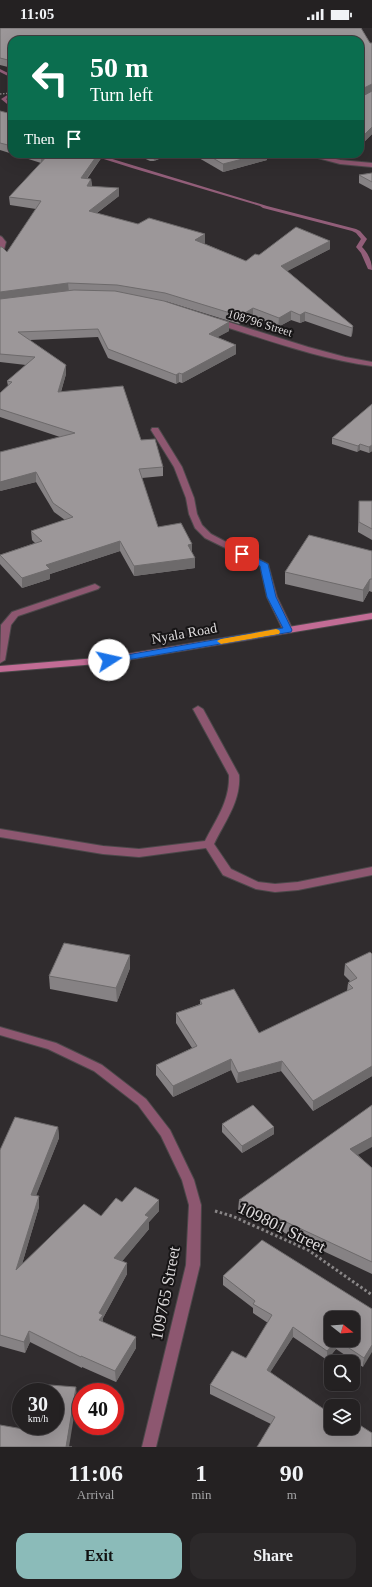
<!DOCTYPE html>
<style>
:root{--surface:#242122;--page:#2c292a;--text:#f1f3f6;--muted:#a3a3a5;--line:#413e40;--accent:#8bbbb9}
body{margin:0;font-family:"Times New Roman",serif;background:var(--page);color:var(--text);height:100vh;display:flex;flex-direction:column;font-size:15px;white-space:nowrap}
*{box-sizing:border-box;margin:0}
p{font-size:13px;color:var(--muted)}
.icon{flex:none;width:22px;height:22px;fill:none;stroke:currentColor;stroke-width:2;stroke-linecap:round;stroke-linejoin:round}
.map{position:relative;height:1419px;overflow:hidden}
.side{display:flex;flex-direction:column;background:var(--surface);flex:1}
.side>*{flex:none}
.hud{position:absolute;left:8px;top:8px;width:356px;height:122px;border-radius:12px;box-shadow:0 4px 16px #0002,0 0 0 1px var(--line);background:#0b6e4f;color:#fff;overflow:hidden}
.needle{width:26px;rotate:107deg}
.tools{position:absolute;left:324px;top:1283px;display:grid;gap:8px}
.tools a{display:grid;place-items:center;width:36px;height:36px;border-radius:8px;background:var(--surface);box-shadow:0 4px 16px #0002,0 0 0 1px var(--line);font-size:20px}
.speed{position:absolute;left:12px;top:1355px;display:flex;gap:8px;font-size:20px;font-weight:700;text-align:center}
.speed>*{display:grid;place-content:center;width:52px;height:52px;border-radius:50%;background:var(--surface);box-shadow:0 4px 16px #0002,0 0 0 1px var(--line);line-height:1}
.speed small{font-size:10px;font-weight:400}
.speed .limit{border:6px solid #d22;background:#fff;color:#111}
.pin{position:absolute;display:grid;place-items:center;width:34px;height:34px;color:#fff;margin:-17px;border-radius:8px;box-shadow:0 2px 6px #0006}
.me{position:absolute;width:44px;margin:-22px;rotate:80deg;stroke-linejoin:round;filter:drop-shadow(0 0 3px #0008)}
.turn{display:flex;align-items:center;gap:14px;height:84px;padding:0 16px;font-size:18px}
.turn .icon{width:52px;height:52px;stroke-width:2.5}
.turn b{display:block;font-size:28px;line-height:34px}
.then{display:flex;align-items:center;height:38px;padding:0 16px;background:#0003;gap:8px;font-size:15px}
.eta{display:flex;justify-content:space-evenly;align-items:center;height:68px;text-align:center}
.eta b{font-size:24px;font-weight:600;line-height:28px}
.button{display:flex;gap:8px;margin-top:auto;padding:8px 16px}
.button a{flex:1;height:46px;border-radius:12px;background:var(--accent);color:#111;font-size:16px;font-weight:600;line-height:46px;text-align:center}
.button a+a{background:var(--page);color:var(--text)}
.status{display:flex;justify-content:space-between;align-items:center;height:28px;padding:0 20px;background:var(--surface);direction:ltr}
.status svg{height:11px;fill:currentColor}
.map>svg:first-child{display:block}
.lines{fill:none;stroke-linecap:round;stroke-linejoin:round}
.stream{fill:#925e79;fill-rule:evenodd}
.lane-casing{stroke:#4c484a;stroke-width:2}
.street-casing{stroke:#4c484a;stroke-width:2}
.secondary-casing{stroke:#4c484a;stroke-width:2}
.path-far1{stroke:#898687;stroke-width:1.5;stroke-dasharray:1.5 1.5;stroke-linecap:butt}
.path{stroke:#898687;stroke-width:3;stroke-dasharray:2.5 2.5;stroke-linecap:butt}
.lane{fill:#8d5770;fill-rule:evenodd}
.street{fill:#8d5770;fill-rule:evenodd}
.secondary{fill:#c26c95;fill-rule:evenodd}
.wall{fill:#868284}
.shaded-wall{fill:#6d6a6b}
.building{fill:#9c9799;stroke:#6d6a6b}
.route{fill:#1a73e8;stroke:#114b97}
.slow{fill:#f59e0b}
.labels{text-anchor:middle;stroke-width:4;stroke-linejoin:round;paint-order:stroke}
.far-street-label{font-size:12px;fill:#dedbdc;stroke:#171516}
.street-label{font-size:14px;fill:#dedbdc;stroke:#171516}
.near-street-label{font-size:17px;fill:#dedbdc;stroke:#171516}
</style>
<div class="status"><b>11:05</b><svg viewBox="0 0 49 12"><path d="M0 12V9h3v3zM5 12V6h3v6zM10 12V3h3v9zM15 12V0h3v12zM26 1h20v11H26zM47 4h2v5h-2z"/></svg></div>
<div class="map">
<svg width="372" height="1419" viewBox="0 0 372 1419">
<rect width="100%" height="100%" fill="#302c2e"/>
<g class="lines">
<g class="stream">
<path d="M0,41L12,47V50L0,44Z"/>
<path d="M9,66H12V68L6,71L12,76V80L1,71Z"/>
<path d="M88,126H96L267,178L356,201L360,203L367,211L362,219C368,225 372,233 372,242L368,241L361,225L356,219L361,211L356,205L352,203L263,180L260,178L132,140Z"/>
</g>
<g class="lane-casing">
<g id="lane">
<path d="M95,556L100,559L98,561L18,588L11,597L5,632L0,635L1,597L12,584Z"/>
<path d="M198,678L203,681L239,747C241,773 225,793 214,816L231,841L258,854L275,856L298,854L372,839V847L298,862L275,864L256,861L223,847L206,820L139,829L103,826L0,809V801L103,818L139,821L205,813C216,791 230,773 229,747L193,681Z"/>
</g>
</g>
<g class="street-casing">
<g id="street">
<path d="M303,126H314L340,132L372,135V139L340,136Z"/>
<path d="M0,208L2,209L6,214L3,225L0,227Z"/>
<path d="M213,291H219L308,319L345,329L372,334V338C318,331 265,311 213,295Z"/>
<path d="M152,400H158L182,439L194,470L197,486L202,497L211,506L268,536L277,569L293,602L291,604L288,605L283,602L267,569L260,537L205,510L195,500L189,486L186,470L174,439L151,402Z"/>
<path d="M0,999L56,1015L102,1037L146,1071L170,1102L194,1152L201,1177L200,1237L156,1419H142L186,1237L189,1177L182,1152L161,1108L138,1077L94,1043L48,1021L0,1007Z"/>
</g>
</g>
<g class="secondary-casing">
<path id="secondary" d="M372,585V591L109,635L0,644V638L109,629Z"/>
</g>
<path class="path-far1" d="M0,66L12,65"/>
<path class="path" d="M215,1183L232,1188L308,1222L372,1267"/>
<use href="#lane" class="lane"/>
<use href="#street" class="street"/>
<use href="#secondary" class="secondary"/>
</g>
<g class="wall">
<path d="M0,0H361L370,15H372V106L360,118V12H12V40L0,37Z"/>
<path d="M0,83L12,86V126H104L87,151H91L92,158L119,168L97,185L205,215H203L246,233L259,227L330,213V221L287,243L353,298L352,307L351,309L305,293L300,295L291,292L278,299L253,288L239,296L165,273L229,303L217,309L236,317V326L182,355L179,354L176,356L108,330L98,309L30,312L66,346L61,364L141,412L163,439V448L142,450L158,499L192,525L195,540L134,548L120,523L50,546V551L22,560L0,536V527L35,515L32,512L31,503L65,492L54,484L36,454L0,463L60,409L0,389V365L8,358L7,353L26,337L0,334V219L7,224L36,181L10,177L9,169L41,135L0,122Z"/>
<path d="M135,126H171L154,133H150Z"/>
<path d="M192,126H267V132L223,144Z"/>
<path d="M372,145V162L359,155V147Z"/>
<path d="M372,376V423L369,425L360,422L357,424L332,416V410Z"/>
<path d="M359,473H372V512L358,504Z"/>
<path d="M372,523V564L369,563L363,574L285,556V544Z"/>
<path d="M372,926V1048L313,1083L281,1043L237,1055L231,1042L173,1069L156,1047V1037L192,1020L176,995V985L200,976V972L259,1005L347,963L348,955L350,953L344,947L345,936Z"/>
<path d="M130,940L117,974L50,961L49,948Z"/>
<path d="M222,1096L274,1106L242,1125L222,1104Z"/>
<path d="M58,1099L59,1110L36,1167L39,1179L22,1236L101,1188L122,1174L159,1172V1183L149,1194V1201L122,1233L127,1246L103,1290V1294L136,1309V1320L116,1354L82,1339V1340L30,1314L25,1325L0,1318V1122Z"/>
<path d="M358,1127L372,1140V1246L238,1183L239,1172Z"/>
<path d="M223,1248L372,1281L363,1339L336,1321L327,1332L293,1309L270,1344L331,1400L372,1405L271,1396L210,1366V1357L246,1330L268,1295L253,1285V1280L223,1257Z"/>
</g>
<g class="shaded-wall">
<path d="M372,56V64L360,69V62Z"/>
<path d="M372,99V106L360,118V111Z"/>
<path d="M45,126H51L41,135V127Z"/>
<path d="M98,126H104L81,158V150Z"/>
<path d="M153,126H171L154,133Z"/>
<path d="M257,126H267V132L223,144V136Z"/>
<path d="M91,151L92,159L87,158Z"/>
<path d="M119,160V168L89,191V183Z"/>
<path d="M205,206V215L195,220V212Z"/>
<path d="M330,213V221L280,247L281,238Z"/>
<path d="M68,255L69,264L0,273V264Z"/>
<path d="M253,280V288L239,296L240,288Z"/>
<path d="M291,283V292L278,299L279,290Z"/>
<path d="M305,284V293L300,295V287Z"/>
<path d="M229,294V303L209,314V306Z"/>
<path d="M353,298L352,307L351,309L352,300Z"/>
<path d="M236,317V326L182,355V346Z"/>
<path d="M66,337V346L58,373V364Z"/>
<path d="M179,345V354L176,356V347Z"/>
<path d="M360,416V422L357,424L358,418Z"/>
<path d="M372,417V423L369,425V419Z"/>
<path d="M36,444V454L0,463V454Z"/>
<path d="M120,513V523L50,546V551L22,560V550L46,537Z"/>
<path d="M192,516V526L188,517Z"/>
<path d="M195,530V540L134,548V538Z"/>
<path d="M370,551L369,563L363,574V562Z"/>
<path d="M130,927V940L117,974L116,960Z"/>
<path d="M231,1031V1042L173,1069V1058Z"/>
<path d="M282,1033L281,1043L237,1055L238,1045Z"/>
<path d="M372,1038V1048L313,1083V1073Z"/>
<path d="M58,1099L59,1110L32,1178L31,1167Z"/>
<path d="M274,1099V1106L242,1125V1118Z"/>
<path d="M372,1109V1119L349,1132L350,1121Z"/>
<path d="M39,1168V1179L17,1253L16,1242Z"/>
<path d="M159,1172V1183L149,1194V1201L115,1242L114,1230L145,1187Z"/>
<path d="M127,1235V1246L103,1290V1298L100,1303L99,1285Z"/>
<path d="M293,1299V1309L266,1351L267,1342Z"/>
<path d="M29,1303L30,1314L25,1325L24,1314Z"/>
<path d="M136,1309V1320L116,1354L115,1343Z"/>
<path d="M337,1312L336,1321L327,1332V1323Z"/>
<path d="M372,1317V1324L363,1339L364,1330Z"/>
<path d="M76,1359L77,1370L69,1419H66Z"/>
</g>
<g class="building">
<path d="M0,0H361L370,15H372V56L360,62V12H12V33L0,30Z"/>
<path d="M372,63V99L360,111V68L361,69Z"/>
<path d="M0,83L12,86V118L0,115Z"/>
<path d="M49,126H98L81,150L91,151L87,158L119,160L89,183L138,196L149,190L205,206L195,212L246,233L255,226L259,227L296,199L330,213L281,238L353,298L352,300L305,284L300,287L291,283L279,290L253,280L240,288L165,265L117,257L68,255L0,264V219H2L7,224L41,173L9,169Z"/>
<path d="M206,126H262L223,136Z"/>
<path d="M372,145V154L359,147Z"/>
<path d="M74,262L115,263L164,273L229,294L209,306L236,317L182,346L179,345L176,347L108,321L98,301L18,304L66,337L58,364L123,358L141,412L155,411L163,439L139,441L158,499L181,495L192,516L188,517L195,530L134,538L120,513L46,537L50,541L22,550L0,527L42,513L31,503L73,489L53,475L36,444L0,454V424L75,405L0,381V365L12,354L7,353L35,329L0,326V271Z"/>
<path d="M372,376V417L369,419L360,416L358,418L332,410Z"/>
<path d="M359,473H372V501L359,494Z"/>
<path d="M309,507L372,523V551H370L363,562L285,544Z"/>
<path d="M64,915L130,927L116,960L49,948Z"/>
<path d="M370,924L372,926V1038L313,1073L282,1033L238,1045L231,1031L173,1058L156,1037L197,1018L176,985L202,976L200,972L234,961L259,1005L353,960L348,955L357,950L345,936Z"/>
<path d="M253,1077L274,1099L242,1118L222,1096Z"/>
<path d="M372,1077V1109L350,1121L372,1140V1234L239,1172Z"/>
<path d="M15,1089L58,1099L31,1167L39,1168L16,1242L84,1176L101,1188L116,1170L122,1174L135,1159L159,1172L145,1187L149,1189L114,1230L127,1235L99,1285L103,1287L99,1292L136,1309L115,1343L81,1328V1329L29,1303L24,1314L0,1307V1122Z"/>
<path d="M262,1212L372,1281V1317L364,1330L337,1312H353V1290H331V1312H337L327,1323L293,1299L267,1342L331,1386V1400H353V1396L355,1394L372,1405V1419H257L275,1389L210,1357L232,1323L246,1330L272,1287L253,1276L255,1273L223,1248Z"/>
<path d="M37,1356L76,1359L66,1419H72H0V1397L29,1402V1398H55V1364H35Z"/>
</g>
<path class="route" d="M242,523L268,536L276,569L292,602L291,604L109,635L106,634L105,632L109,630L283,600L267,569L260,538L239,527V524Z"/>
<path class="slow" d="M276,601L279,602L280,604L279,606L221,616L217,613L221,611Z"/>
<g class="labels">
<g class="far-street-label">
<text transform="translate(260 295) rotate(17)" y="4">108796 Street</text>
</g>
<g class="street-label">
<text transform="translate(184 605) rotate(-10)" y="5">Nyala Road</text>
</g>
<g class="near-street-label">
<text transform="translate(282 1199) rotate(26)" y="6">109801 Street</text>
<text transform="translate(165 1265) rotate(-79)" y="6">109765 Street</text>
</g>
</g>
</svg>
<div class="tools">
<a><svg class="needle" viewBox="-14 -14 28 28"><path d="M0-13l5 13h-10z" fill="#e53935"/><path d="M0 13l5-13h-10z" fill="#a3a3a5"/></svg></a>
<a><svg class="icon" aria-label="search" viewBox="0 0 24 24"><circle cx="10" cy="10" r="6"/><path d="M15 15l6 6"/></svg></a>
<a><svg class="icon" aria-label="layers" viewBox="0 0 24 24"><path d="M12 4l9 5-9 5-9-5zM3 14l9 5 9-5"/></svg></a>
</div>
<div class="speed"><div>30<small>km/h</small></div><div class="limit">40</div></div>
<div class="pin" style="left:242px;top:526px;background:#d93025"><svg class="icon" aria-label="arrive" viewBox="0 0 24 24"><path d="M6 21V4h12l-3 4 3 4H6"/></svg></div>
<svg class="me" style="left:109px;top:632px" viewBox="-20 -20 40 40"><circle r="19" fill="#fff"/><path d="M0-13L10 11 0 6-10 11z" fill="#1a73e8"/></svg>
<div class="hud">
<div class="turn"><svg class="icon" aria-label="left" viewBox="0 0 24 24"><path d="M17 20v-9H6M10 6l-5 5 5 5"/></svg><div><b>50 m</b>Turn left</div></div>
<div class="then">Then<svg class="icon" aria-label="arrive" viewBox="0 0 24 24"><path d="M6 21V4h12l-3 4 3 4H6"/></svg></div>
</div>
</div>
<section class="side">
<div class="eta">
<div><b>11:06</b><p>Arrival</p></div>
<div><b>1</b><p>min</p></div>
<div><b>90</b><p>m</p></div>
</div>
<div class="button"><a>Exit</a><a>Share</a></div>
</section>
